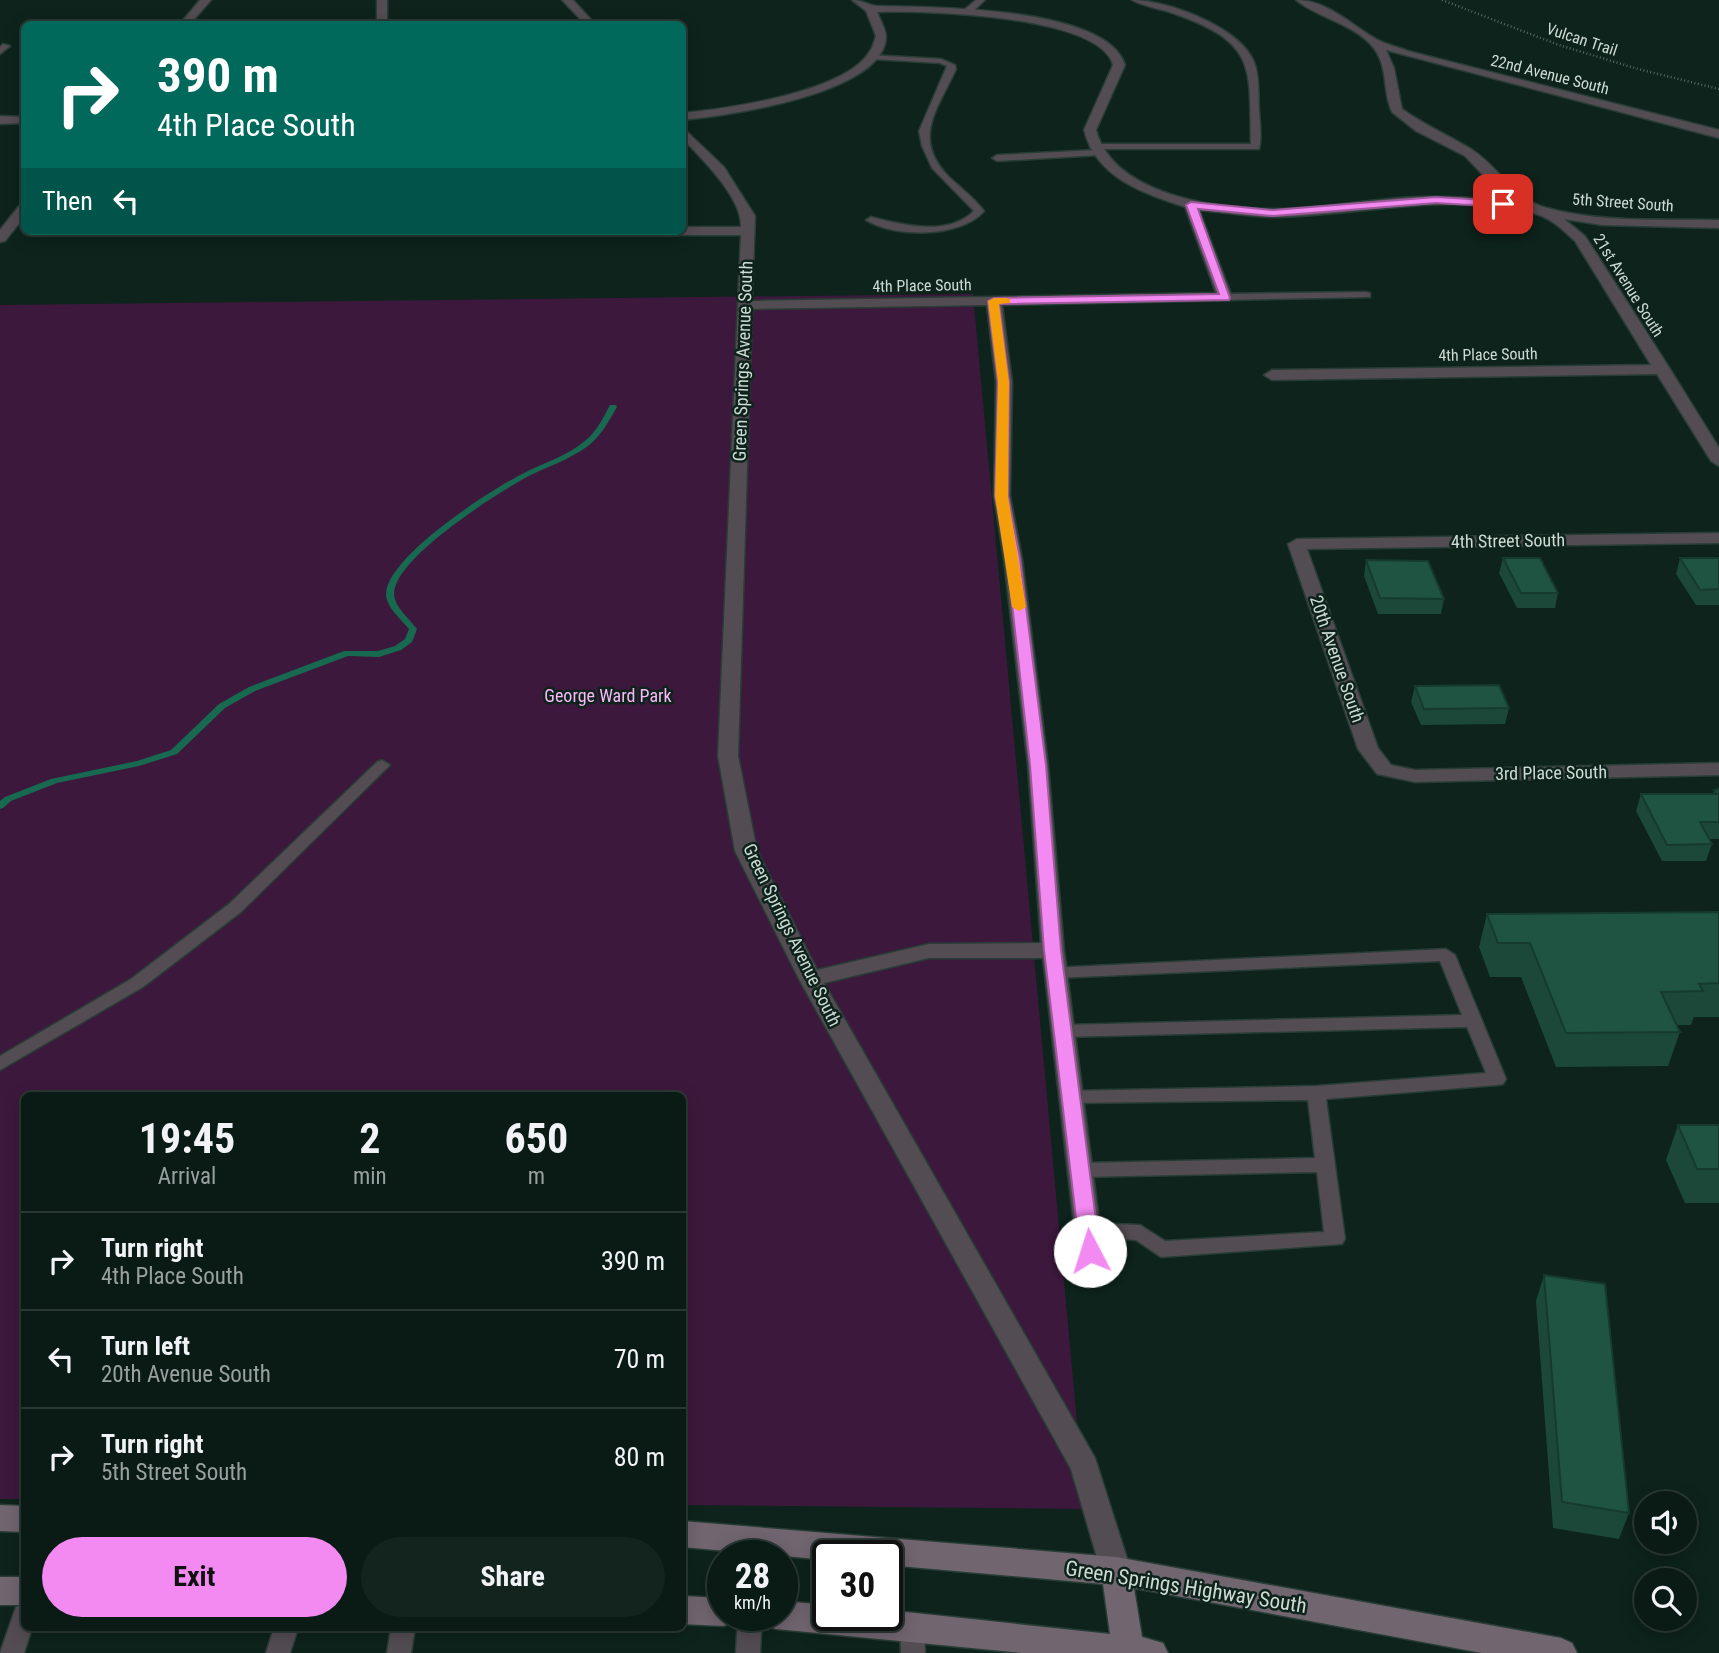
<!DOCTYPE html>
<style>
:root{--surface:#0a1a14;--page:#13231d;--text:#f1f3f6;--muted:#99a1a0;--line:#2a3834;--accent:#f38af2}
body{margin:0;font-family:"Roboto Condensed",sans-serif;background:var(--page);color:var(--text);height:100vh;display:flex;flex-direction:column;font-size:26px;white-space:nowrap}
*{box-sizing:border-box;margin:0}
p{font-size:23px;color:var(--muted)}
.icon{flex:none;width:38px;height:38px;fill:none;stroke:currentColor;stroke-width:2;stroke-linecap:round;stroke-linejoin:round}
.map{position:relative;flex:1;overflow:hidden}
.drawer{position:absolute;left:21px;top:1092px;width:665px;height:539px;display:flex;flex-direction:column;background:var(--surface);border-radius:10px;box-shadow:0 4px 18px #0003,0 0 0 2px var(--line)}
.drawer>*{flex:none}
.guide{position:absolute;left:21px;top:21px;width:665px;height:214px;border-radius:10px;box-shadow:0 4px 18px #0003,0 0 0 2px var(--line);background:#00695c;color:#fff;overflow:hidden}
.tools{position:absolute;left:1634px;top:1491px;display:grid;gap:14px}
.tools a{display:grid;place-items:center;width:63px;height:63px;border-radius:50%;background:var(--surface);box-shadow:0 4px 18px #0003,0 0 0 2px var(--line);font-size:35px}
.speed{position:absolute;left:707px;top:1540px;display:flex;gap:14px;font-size:35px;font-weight:700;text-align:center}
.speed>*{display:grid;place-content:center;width:91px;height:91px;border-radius:50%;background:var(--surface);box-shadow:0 4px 18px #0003,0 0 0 2px var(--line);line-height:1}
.speed small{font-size:18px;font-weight:400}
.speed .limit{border:4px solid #111;border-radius:10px;background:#fff;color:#111}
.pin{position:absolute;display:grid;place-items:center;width:60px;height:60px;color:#fff;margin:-30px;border-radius:14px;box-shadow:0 4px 10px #0006}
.me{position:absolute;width:77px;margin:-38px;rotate:355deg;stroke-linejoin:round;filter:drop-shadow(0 0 5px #0008)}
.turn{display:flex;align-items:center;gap:24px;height:147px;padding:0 21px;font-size:32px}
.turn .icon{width:91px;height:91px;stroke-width:2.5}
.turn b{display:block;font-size:49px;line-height:60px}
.then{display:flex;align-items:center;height:66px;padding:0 21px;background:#0003;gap:14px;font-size:26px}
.eta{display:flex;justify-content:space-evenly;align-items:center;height:119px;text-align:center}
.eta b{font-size:42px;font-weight:700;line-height:49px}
.primary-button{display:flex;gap:14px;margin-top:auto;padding:14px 21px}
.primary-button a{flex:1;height:80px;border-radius:42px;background:var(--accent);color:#111;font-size:28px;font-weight:700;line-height:80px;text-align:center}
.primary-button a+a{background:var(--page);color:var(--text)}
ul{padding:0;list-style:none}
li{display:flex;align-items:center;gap:21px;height:98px;padding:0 21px;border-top:2px solid var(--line)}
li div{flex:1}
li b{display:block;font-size:26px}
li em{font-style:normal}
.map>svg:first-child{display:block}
.green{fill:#3d183d}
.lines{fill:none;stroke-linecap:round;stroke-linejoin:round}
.stream{fill:#17694f;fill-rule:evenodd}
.lane-casing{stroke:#283d35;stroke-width:3}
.street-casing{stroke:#283d35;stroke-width:3}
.secondary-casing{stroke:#283d35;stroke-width:3}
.path{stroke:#576a63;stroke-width:2.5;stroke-dasharray:1 2.5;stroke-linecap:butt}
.lane{fill:#534c53;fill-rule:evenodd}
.street{fill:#534c53;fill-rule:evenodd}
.secondary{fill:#716570;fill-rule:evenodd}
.wall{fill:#1b4839}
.building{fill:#1f5442;stroke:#163b2e;stroke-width:2}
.route{fill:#f38af2;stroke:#9e5a9d;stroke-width:2}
.slow{fill:#f59e0b}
.labels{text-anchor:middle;stroke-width:5;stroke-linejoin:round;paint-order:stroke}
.far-street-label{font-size:16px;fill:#cedbd5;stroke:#0d231b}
.street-label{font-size:18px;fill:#cedbd5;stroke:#0d231b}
.park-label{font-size:18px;fill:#fab8f8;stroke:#0d231b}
.near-street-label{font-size:21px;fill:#cedbd5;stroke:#0d231b}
</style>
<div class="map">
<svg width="1719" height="1653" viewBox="0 0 1719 1653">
<rect width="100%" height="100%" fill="#0d231b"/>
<path class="green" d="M973,294L1085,1509L683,1505L682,1096H24V1499H0V305Z"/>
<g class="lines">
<path class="stream" d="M610,405H616L617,407C609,421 601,436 588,446C569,460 546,467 525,478C495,495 396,557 394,593C394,607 410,619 417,629L412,642L401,650L379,657L348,656L255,691L225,708L177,754L139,766L57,783L11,801L3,808L0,809V801L5,797L51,779L137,761L171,750L219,704L249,687L344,651H378L395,646L405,639L409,629C401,619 386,607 386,594C387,556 492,489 524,473C545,462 568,456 586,440C597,431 603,418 610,405Z"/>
<g class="lane-casing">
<g id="lane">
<path d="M976,0H985L970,14H964V10Z"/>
<path d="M1132,0C1167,0 1240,27 1254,62C1260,77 1258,96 1259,111C1260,123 1262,138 1259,149H1092L1090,147L1095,144H1251C1249,69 1258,44 1178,15C1163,9 1145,7 1132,0Z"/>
<path d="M3,44L10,46L0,54V47Z"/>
<path d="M869,55L941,59L955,65L956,69C938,109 911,138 949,177C961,188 974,198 984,211C961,238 894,238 866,220L871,217C903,225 947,237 974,211L932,168L922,146L919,131L947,66L940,63L872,59H869Z"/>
<path d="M1097,150L1102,153L1100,155L997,161L992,158L997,155Z"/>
<path d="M1366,292L1370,293V297L1225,300L1220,297L1225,294Z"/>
<path d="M382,760L390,765L387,768L241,912L143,987L0,1070V1056L131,979L229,904L377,762Z"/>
<path d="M1446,949L1455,955L1506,1079L1503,1084L1497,1085L1326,1099L1345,1239L1342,1244L1161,1257L1136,1240L1081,1236L1078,1231L1081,1226L1088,1223L1140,1225L1165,1241L1324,1232L1317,1172L1081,1177L1074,1175L1071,1170L1074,1165L1081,1163L1315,1158L1308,1100L1071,1103L1065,1101L1062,1096L1065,1091L1316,1086L1486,1073L1467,1027L1063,1037L1057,1035L1054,1031L1057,1027L1063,1025L1462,1015L1440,961L1055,978L1049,976L1046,972L1049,968Z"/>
<path d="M24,1604V1628H32L24,1653H0L16,1607Z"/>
<path d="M738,1615H762L760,1653H736Z"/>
<path d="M912,1615L920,1618L924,1626L925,1653H901L900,1626L904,1618Z"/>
<path d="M274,1628H298L290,1653H266Z"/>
<path d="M391,1628H415L411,1653H387Z"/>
</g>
</g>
<g class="street-casing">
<g id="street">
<path d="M200,0H211L190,24H180Z"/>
<rect x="377" y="0" width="10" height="24"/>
<path d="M562,0H573L595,24H585Z"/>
<path d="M852,0C862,0 868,5 877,6C929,7 1107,6 1125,65L1096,130C1113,195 1216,209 1274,209C1321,209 1369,199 1417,197C1451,196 1484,198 1518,203L1502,195L1465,156L1416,131L1392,112C1384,96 1387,76 1380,59C1367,26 1320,20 1296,0C1327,0 1350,24 1376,39C1385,44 1398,47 1408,51L1719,130V138L1386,50L1394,68L1402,109C1424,125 1448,135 1471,149C1499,167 1513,199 1547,208C1602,223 1662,219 1719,220V228L1602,225L1564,219L1585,236L1670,369L1719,448V466L1711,461L1657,374L1272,380L1264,375L1272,370L1651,365L1575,241C1564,231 1551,218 1536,214C1450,190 1360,216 1274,217C1249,217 1224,212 1199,210L1232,297L1230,300L1002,305L1012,382L1010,496L1022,559L1048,765L1064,950L1103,1251L1099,1258L1090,1261L1081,1258L1077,1251L1043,958H929L824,983L1095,1458L1131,1571L1127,1581L1116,1585L1105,1581L1101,1571L1071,1469L799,979L735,851L718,756L741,235H682L675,231H682V227H741C742,197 702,159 682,138V127L724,167L755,216L752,301L1216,293L1185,207C1143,193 1096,178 1084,130L1113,65C1100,15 922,10 877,12C880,19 886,30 886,37C884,94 726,116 682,120V113C727,109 847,92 870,51C873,47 874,41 876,36L866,11ZM987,305L996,382L994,496L1004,559L1028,765L1041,943L929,944L817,970L757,851L738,756L752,309Z"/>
<path d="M0,116L24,117V123L0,124Z"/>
<path d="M24,205V217L5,241L0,242V230L19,206Z"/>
<path d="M1719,533V543L1307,549L1378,748L1391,765L1415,770L1719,763V775L1415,782L1377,774L1358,749L1288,544L1297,539Z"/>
</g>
</g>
<g class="secondary-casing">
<g id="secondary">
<path d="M0,1505L24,1506V1532L0,1531Z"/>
<path d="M682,1521L1116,1557L1561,1638L1572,1643L1577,1653H1482L1134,1588L1142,1637L1163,1643L1168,1653H1022L776,1629L765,1625L760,1615H782V1601L828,1605V1615H887V1610L1110,1634L1103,1584L887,1565V1556H828V1560L682,1547Z"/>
<rect x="0" y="1577" width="24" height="28"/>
<path d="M682,1596L723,1598V1615H737L734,1622L723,1626L682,1624Z"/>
</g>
</g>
<path class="path" d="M1442,0L1559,45L1638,69L1719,89"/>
<use href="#lane" class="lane"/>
<use href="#street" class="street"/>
<use href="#secondary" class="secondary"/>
</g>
<g class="wall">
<path d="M1503,558L1558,593L1555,608H1517L1499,573Z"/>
<path d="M1680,558H1719V605H1696L1676,574Z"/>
<path d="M1366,560L1444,599L1441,614H1378L1364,576Z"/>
<path d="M1415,686L1509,708L1505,724L1421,725L1411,702Z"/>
<path d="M1719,789V839H1709L1712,844L1706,861H1662L1636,811L1641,794H1713L1714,790Z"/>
<path d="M1719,912V1017H1694L1691,1025H1677L1680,1032L1668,1066L1556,1067L1521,977H1490L1479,947L1487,914Z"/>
<path d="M1678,1125H1719V1203H1685L1666,1160Z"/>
<path d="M1544,1275L1629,1513L1619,1539L1553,1528L1536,1301Z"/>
</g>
<g class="building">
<path d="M1503,558H1540L1558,593H1521Z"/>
<path d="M1680,558H1719V589L1700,590Z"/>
<path d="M1366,560L1428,561L1444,599L1380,598Z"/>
<path d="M1499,685L1509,708L1424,709L1415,686Z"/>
<path d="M1719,789V822H1700L1712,844L1667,845L1641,794H1717L1714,790Z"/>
<path d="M1719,912V983L1699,984L1703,991L1661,992L1680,1032L1566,1033L1530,943H1498L1487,914Z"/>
<path d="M1678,1125H1719V1169H1697Z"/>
<path d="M1544,1275L1605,1284L1629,1513L1562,1502Z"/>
</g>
<path class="route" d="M1436,197L1503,201L1507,204L1503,207L1436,203L1273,216L1198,209L1230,298L1229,300L999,304L1009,382L1008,496L1020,559L1046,765L1061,950L1100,1251L1097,1256L1090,1259L1083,1256L1080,1251L1044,950L1030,765L1007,559L995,496L998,382L988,301L994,298L1219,294L1186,205L1191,202L1273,210Z"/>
<path class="slow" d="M1006,298L1010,299V303L999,304L1009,382L1008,496L1026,607L1019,611L1012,607L995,496L998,382L988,301L994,298Z"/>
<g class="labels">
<g class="far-street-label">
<text transform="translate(1582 39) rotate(18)" y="6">Vulcan Trail</text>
<text transform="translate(1550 74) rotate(14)" y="6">22nd Avenue South</text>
<text transform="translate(1623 202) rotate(4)" y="6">5th Street South</text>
<text transform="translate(922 285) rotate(-1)" y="6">4th Place South</text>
<text transform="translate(1629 285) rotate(58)" y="6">21st Avenue South</text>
<text transform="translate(1488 354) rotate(-1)" y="6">4th Place South</text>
</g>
<g class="street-label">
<text transform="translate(743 361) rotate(-88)" y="6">Green Springs Avenue South</text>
<text transform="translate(1508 541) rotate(-1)" y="6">4th Street South</text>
<text transform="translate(1337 659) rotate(71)" y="6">20th Avenue South</text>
<text transform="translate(1551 773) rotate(-1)" y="6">3rd Place South</text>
<text transform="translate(792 935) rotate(64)" y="6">Green Springs Avenue South</text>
</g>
<g class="park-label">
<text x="608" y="702">George Ward Park</text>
</g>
<g class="near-street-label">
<text transform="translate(1186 1587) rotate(9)" y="7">Green Springs Highway South</text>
</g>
</g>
</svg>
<div class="tools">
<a><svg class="icon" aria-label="sound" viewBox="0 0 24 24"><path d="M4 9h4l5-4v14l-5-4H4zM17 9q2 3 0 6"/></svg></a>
<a><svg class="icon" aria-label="search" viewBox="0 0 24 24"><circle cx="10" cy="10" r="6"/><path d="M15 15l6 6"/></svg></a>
</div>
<div class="speed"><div>28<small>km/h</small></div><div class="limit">30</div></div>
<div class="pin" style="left:1503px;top:204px;background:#d93025"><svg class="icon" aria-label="arrive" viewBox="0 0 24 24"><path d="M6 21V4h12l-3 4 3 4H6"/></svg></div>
<svg class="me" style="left:1090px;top:1251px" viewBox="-20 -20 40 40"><circle r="19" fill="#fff"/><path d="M0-13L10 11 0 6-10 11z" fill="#f38af2"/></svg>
<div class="guide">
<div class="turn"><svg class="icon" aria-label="right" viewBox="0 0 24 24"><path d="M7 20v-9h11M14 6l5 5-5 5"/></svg><div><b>390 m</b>4th Place South</div></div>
<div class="then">Then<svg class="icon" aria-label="left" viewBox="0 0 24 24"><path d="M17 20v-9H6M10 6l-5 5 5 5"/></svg></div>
</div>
<section class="drawer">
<div class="eta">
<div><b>19:45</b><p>Arrival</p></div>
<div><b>2</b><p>min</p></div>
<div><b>650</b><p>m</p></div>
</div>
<ul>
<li><svg class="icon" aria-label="right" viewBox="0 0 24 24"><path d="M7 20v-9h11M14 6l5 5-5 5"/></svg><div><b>Turn right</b><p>4th Place South</p></div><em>390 m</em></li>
<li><svg class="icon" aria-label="left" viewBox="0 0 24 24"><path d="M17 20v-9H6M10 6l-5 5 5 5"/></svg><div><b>Turn left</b><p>20th Avenue South</p></div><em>70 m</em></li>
<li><svg class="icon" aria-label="right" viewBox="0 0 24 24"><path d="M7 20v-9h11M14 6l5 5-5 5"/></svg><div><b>Turn right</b><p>5th Street South</p></div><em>80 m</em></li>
</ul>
<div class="primary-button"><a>Exit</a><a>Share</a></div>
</section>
</div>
